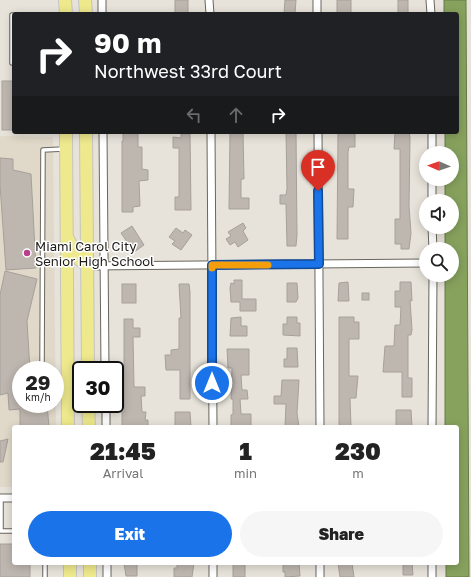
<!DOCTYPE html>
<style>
:root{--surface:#fff;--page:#f6f6f6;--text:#222;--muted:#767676;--accent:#1a73e8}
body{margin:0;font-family:"Golos Text",sans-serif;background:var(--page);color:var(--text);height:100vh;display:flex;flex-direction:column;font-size:15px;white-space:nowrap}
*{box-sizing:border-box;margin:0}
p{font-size:13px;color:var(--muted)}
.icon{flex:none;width:22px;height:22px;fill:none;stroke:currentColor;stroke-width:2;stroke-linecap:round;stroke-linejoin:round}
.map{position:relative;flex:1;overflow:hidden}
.drawer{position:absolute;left:12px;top:425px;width:447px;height:140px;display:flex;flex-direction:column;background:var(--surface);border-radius:4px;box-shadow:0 2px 10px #0003}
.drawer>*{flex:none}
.top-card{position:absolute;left:12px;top:12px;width:447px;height:122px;border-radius:4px;box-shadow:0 2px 10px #0003;background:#202124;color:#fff;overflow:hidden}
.needle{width:26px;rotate:272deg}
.buttons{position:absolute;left:419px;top:146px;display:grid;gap:8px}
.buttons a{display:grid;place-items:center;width:40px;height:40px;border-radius:50%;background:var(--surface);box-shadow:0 2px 10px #0003;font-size:20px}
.speed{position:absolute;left:12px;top:361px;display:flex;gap:8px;font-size:20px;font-weight:700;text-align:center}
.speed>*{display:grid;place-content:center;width:52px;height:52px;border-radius:50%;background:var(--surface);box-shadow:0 2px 10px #0003;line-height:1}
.speed small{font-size:10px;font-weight:400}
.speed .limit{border:2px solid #111;border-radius:6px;background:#fff;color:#111}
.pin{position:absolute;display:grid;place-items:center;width:34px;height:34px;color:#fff;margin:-41px -17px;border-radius:50% 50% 50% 0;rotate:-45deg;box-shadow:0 0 4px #0007}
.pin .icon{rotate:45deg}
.me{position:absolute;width:44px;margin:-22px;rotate:0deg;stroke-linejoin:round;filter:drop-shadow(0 0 3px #0008)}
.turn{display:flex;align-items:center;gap:14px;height:84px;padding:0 16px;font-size:18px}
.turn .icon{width:52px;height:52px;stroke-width:2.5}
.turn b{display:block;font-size:28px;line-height:34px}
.lanes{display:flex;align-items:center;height:38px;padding:0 16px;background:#0003;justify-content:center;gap:20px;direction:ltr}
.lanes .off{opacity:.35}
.eta{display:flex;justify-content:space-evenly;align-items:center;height:68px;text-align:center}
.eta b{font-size:24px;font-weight:800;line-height:28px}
.button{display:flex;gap:8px;margin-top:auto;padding:8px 16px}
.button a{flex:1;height:46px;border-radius:24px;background:var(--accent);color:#fff;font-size:16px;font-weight:800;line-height:46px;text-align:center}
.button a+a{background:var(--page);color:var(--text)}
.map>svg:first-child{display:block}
.built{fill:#e0d9c9;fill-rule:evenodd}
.water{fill:#87a25d;stroke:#677a48}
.building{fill:#beb7b0;stroke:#a7a09a}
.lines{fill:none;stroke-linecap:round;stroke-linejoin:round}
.service-casing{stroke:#69665e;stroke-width:5.5}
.minor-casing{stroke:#69665e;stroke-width:9}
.primary-casing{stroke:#c4c4c3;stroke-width:14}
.service{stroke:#fff;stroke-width:3.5}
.minor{stroke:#fff;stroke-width:7}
.primary{stroke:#eee98c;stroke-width:12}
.route-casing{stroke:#114b97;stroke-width:10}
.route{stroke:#1a73e8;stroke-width:7}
.slow{stroke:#f59e0b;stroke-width:7}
.poi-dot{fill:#ba3e8e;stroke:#fff;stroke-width:1.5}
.labels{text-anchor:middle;stroke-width:3;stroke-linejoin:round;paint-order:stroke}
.poi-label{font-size:13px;fill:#1d1b18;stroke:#fff;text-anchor:start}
</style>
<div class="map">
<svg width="471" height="577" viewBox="0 0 471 577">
<rect width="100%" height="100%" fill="#e7e3da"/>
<path class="built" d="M0,136L53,137L56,427H14V487H0ZM21,370H55V404H21Z"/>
<path class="water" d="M444,0H466L469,577H446V563H457V427H445V275H452V249H445V227H452V201H445V179H452V153H445V132H457V14H444Z"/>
<g class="building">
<rect x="175" y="0" width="13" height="14"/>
<path d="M285,0H296L295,14H284Z"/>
<rect x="337" y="0" width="14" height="14"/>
<rect x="398" y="0" width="10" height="14"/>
<rect x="2" y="81" width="12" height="49"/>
<path d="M230,132H243L244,179H241V198H249V209H229Z"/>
<path d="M286,132H296L297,235L296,246H287L286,204H280V195H286L287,189Z"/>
<path d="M338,132H355V147H349L348,152V189H354L353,207H348V239H337Z"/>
<path d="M395,132H409L410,138L409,206L411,233L409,249H401V244H395V219H400V149H394Z"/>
<path d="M123,133H138V147H142V169L148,170V180L139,181L140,206L133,207V212H122V141H123Z"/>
<path d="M181,134H190L191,210H175V197H179V148H173V137L181,138Z"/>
<path d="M0,158L13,159V170L31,174L36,268L6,270L0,185Z"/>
<path d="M243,223L246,228L243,231L248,240L238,247L235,242L230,245L226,239L231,236L228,232Z"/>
<path d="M132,226L144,245L134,252L121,233Z"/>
<path d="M176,228L183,233L185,230L192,235L181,250L172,244L175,241L169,237Z"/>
<path d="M5,271L37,279L27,321L30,370H21V404H47L49,427H20V409L9,410L8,393L0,395V295Z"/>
<path d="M234,280H242V299H256V311H240V302H231L230,288L231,283L234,284Z"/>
<path d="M348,282L349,301H338L339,283Z"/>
<path d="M400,282H411L412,301L410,300L412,330L411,335H408V378H412V397H402V372H383L385,346H394L395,325H400L401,307H395V291H400Z"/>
<path d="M287,283H297L298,298L296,302H287Z"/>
<rect x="122" y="284" width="14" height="19"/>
<path d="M179,284H189L190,292V399H180V370H166L165,355H171V350L179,349V318H181Z"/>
<rect x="362" y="293" width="7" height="7"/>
<path d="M241,317V326H247V336H230L231,318Z"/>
<path d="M287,317H297V323H300V336L283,335V324H287Z"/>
<path d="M339,317H354V322H359V339H349V376H358L356,398H350L351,427H340L339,424Z"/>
<path d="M124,319H133V328H140V337H133L134,387H145V396H141L142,412H146L145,420H148V427H122V412H124Z"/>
<path d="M287,348H297L298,367H284V359H287Z"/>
<path d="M227,349H249V375H241L242,390H247L248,399H240L241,414H251V427H231V415L233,414V399H231L232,368H228Z"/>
<path d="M282,380H299L297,413L299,427H285L286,404H274V396H281Z"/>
<path d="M396,410H411L412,427H396Z"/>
<path d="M175,412H190L191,427H175Z"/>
<path d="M8,439L3,462H0V441Z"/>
<path d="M0,544H14V563H30V577H0Z"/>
<path d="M124,563H137V576H126Z"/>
<path d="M177,563H194L192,577H174V568H177Z"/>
<rect x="233" y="563" width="12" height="14"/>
<path d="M283,563H299L300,576L285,577V572H283Z"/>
<path d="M338,563H352L354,577H340Z"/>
<path d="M403,563H412L413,575H403Z"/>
</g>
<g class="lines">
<g class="service-casing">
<g id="service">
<path d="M14,15H12V63H14"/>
<path d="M42,370L43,150L64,149"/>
<path d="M55,393L65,397"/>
<path d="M1,498V531H14"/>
<path d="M45,563V577"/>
</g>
</g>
<g class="minor-casing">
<g id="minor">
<path d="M102,0V14"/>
<path d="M209,0L210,14"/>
<path d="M317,0V14"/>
<path d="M430,0L431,14"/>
<path d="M103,132L105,370"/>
<path d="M211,132L213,427"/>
<path d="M318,132L320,427"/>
<path d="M432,132V153"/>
<path d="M432,179V201"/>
<path d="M432,227L433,249"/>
<path d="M88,266L426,263"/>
<path d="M106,404V427"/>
<path d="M432,427L433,275"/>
<path d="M0,498H14"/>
<path d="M107,563V577"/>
<path d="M213,563V577"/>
<path d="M320,563V577"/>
<path d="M432,577V563"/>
</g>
</g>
<g class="primary-casing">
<g id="primary">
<path d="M65,0L66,14"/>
<path d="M85,0L86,14"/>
<path d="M66,132L68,427"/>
<path d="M86,132L88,370"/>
<path d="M68,239L80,260L88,266"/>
<path d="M88,404L89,427"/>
<path d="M70,563V577"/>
<path d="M90,563V577"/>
</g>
</g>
<use href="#service" class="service"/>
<use href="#minor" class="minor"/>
<use href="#primary" class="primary"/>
</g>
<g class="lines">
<g class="route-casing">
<path id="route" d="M212,383V265L319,264L318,191"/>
</g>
<use href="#route" class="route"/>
<path class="slow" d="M212,268V265H268"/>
</g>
<circle class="poi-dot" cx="27" cy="253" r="4"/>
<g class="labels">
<g class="poi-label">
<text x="35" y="251">Miami Carol City<tspan x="35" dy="15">Senior High School</tspan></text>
</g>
</g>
</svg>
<div class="buttons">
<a><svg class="needle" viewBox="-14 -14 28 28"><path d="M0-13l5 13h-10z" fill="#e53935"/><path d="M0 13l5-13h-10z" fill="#767676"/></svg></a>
<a><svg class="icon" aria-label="sound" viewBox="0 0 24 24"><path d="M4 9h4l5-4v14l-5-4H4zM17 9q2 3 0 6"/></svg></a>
<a><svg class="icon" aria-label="search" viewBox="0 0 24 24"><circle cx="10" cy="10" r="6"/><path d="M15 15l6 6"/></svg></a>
</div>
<div class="speed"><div>29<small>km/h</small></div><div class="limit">30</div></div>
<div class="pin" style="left:318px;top:191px;background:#d93025"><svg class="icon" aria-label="arrive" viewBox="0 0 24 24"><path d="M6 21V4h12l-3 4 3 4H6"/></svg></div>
<svg class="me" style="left:212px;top:383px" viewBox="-20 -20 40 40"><circle r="17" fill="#1a73e8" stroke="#fff" stroke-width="3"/><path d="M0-11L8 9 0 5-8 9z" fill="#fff"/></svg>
<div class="top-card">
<div class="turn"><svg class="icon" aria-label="right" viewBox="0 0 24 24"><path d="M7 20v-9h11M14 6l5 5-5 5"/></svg><div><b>90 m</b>Northwest 33rd Court</div></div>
<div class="lanes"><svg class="icon off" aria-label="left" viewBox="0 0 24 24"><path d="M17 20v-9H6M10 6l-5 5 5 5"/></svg><svg class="icon off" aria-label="ahead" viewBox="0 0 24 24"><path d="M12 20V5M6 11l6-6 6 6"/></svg><svg class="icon" aria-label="right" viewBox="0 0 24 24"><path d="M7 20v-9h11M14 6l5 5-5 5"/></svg></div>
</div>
<section class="drawer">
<div class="eta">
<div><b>21:45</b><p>Arrival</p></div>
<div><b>1</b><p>min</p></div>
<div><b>230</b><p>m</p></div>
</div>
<div class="button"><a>Exit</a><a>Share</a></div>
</section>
</div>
